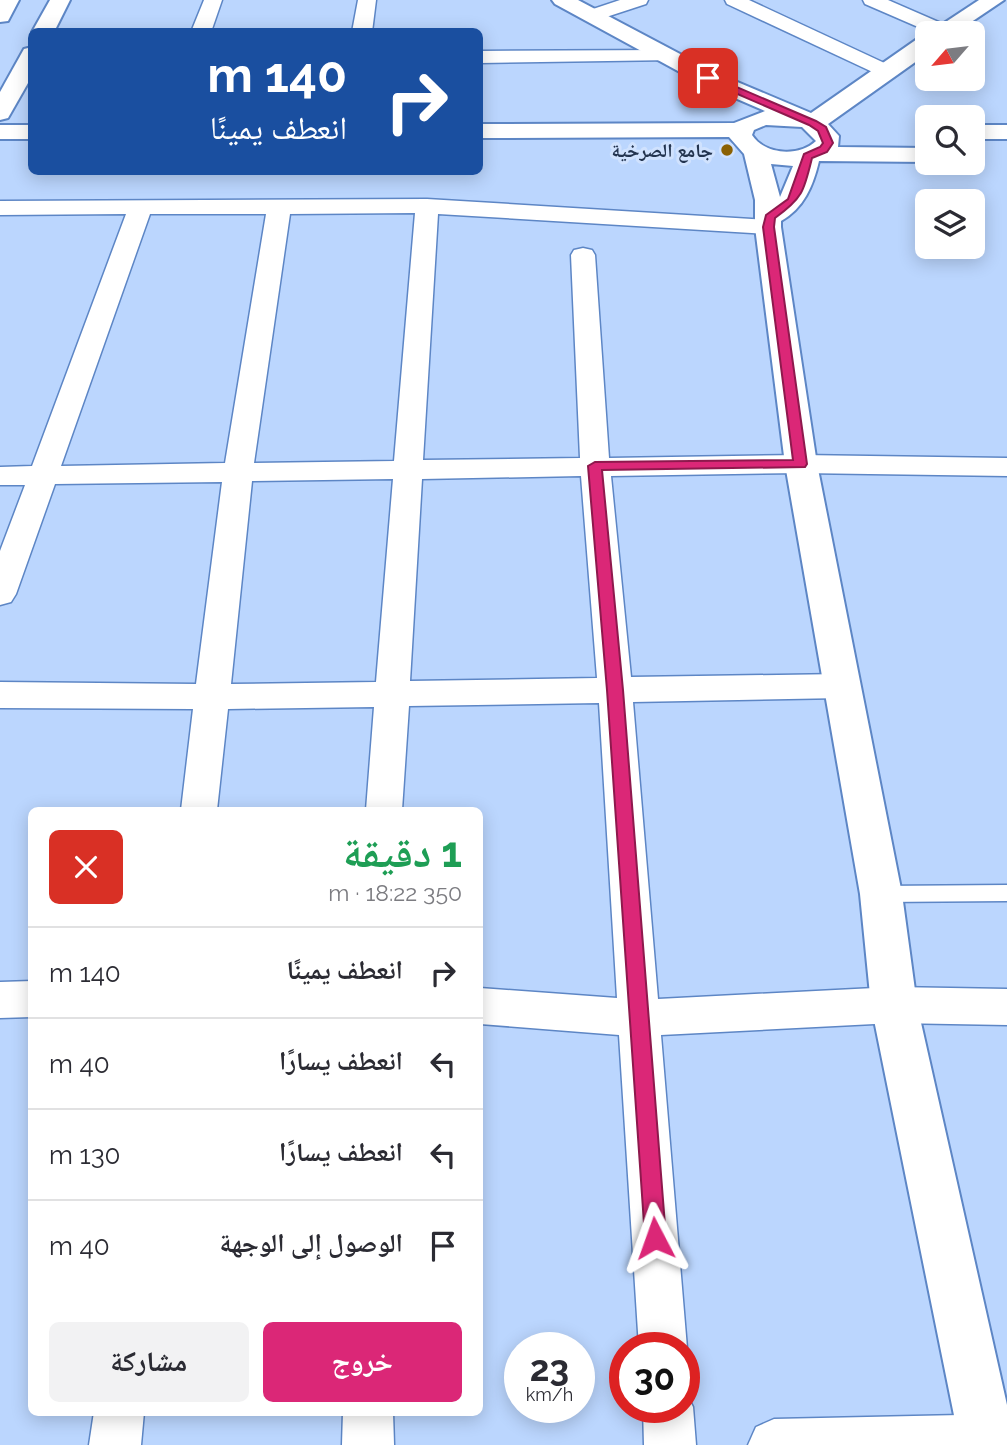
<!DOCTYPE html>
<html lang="ar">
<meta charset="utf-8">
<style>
:root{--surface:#fff;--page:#f2f2f3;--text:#2b2b33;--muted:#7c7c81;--line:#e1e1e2;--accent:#db2777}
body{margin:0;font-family:Raleway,"Noto Naskh Arabic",sans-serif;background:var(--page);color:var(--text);direction:rtl;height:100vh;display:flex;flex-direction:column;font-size:26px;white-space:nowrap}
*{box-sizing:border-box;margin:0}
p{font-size:23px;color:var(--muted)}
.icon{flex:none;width:38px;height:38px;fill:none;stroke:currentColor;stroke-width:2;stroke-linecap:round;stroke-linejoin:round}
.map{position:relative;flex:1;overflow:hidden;direction:ltr}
.sheet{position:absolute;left:28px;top:807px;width:455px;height:609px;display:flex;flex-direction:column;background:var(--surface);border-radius:10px;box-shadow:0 4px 18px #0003;direction:rtl}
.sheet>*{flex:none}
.hud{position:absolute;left:28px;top:28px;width:455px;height:147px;border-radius:10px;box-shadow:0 4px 18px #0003;direction:rtl;background:#1a4fa0;color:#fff;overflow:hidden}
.needle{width:46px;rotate:242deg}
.buttons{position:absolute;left:915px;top:21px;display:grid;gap:14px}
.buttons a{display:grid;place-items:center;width:70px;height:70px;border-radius:10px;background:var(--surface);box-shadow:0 4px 18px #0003;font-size:35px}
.speed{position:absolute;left:504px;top:1332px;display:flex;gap:14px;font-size:35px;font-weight:700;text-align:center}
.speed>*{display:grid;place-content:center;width:91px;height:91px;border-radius:50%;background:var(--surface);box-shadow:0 4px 18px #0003;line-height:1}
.speed small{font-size:18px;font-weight:400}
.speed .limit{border:10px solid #d22;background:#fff;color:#111}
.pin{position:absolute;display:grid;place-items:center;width:60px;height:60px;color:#fff;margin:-30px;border-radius:14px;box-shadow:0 4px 10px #0006}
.me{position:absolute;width:77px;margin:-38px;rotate:356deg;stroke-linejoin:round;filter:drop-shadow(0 0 5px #0008)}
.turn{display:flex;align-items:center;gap:24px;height:147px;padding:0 21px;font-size:32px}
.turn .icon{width:91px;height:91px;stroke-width:2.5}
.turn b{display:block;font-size:49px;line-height:60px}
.round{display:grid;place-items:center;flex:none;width:74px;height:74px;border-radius:10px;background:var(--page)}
.overview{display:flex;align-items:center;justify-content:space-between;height:119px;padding:0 21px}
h1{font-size:42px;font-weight:700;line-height:52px;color:#1e9e55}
.primary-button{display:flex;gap:14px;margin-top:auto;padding:14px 21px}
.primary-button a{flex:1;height:80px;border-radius:10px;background:var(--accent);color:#fff;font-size:28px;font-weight:700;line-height:80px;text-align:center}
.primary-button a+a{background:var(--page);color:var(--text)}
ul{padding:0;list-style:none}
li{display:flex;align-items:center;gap:21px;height:91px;padding:0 21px;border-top:2px solid var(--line)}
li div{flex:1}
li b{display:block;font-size:26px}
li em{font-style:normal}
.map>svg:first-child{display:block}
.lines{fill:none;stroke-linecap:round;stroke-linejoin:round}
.lane-casing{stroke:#5d86c5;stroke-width:3}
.street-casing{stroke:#5d86c5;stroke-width:3}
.secondary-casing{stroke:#5d86c5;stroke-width:4}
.lane{fill:#fff;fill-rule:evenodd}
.street{fill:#fff;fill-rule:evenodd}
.secondary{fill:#fff;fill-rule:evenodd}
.route{fill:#db2777;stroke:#8e194d;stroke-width:2}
.poi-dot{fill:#8b6103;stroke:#d0e2fe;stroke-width:2.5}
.labels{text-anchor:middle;stroke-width:6;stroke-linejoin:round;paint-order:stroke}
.far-poi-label{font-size:19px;font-weight:bold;fill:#23344f;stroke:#d0e2fe;text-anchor:end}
</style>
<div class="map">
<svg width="1007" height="1445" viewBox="0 0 1007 1445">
<rect width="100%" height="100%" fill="#bbd6fe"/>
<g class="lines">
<g class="lane-casing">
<path id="lane" d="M1007,885V901L881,902L874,900L871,894L874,888L881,886Z"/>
</g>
<g class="street-casing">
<g id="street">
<path d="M204,0H222L211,32H191Z"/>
<path d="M358,0H376L372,32H352Z"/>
<path d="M620,0H648L646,4L591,22L581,16L584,12Z"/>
<path d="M725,0H749L893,67L896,71L893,75H879L727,4Z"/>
<path d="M863,0H888L950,27L953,31L932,33L865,4Z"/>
<path d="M667,50L674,52L677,56L674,60L480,63V51Z"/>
<path d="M427,199L768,220L776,222L780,227L776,232L768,234L438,214L423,460L580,458L571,255L574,250L583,248L592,250L595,255L609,458L801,455L1007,458V476L801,473L611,476L631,677L842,674L854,677L859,686L854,695L842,698L633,702L658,999L894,987L1007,989V1025L894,1023L661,1035L687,1348L684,1356V1348H639L619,1035L480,1024V988L617,998L599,703L409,706L402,810H366L374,707L228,709L217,810H181L193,709L0,708V682L196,684L222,482L55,484L16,594L11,602L0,605V551L25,485H0V467L32,466L126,214L0,215V201ZM415,213L394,461L254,463L290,214ZM150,214H266L225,463L61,466ZM581,476L597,678L410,681L422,479ZM393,479L376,682L231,684L252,481Z"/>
<path d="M32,981V1017L0,1018V982Z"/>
<path d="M684,1389L693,1407L696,1445H644L643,1407H684Z"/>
<path d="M94,1412H144L141,1445H89Z"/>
<path d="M343,1412H393L394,1445H342Z"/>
<path d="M1007,1414V1445H748L756,1427L774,1419Z"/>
</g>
</g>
<g class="secondary-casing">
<g id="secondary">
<path d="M0,0H19L8,21L0,22Z"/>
<path d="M50,0H70L54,32H32Z"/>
<path d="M552,0H578L716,73L811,113L920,37L928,36V53L828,124L839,136L838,147L928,148V162L819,161C813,186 804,208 781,221V227L817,464L902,894L917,1005L1007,1405V1445H960L871,1005L860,894L785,464L755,227V200L744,154L729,137L480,138V124L734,123L765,111L700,83L555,4ZM766,125L802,127L816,141C799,157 765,155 752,135L754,130ZM771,164L793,166L780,197Z"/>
<path d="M979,0H1004L955,33H929Z"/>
<path d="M32,47V76L8,118L0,120V92L24,49Z"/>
<rect x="0" y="125" width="32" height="14"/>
<rect x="973" y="125" width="34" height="14"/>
</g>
</g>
<use href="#lane" class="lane"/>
<use href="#street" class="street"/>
<use href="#secondary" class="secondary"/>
</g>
<path class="route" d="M705,76H711L816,121L826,127L833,143L827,152L812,158C804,191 803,198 775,218L774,227L807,464L805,467L602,470L623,690L666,1238L663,1245L655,1248L648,1245L645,1238L607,690L588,466L595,462L793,460L763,227L766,215L788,199L804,154L820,147L823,143L818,131L809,125L705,80Z"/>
<circle class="poi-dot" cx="727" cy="150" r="7"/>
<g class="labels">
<g class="far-poi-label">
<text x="713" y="157">جامع الصرخية</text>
</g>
</g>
</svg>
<div class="buttons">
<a><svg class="needle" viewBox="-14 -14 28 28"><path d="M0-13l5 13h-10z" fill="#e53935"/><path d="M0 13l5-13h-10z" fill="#7c7c81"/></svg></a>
<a><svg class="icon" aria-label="search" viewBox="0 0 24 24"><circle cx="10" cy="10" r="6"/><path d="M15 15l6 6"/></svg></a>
<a><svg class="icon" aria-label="layers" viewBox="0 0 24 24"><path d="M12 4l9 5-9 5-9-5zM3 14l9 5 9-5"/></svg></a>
</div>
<div class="speed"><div>23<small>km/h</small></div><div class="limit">30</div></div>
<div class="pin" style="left:708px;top:78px;background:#d93025"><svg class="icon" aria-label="arrive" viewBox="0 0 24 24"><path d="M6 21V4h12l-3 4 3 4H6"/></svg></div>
<svg class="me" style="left:655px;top:1238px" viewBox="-20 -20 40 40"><path d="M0-17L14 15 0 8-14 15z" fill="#db2777" stroke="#fff" stroke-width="4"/></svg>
<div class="hud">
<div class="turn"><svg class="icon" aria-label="right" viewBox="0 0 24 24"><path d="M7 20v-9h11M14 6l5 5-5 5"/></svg><div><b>140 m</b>انعطف يمينًا</div></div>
</div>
<section class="sheet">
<div class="overview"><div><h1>1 دقيقة</h1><p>350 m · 18:22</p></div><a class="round" style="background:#d93025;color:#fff"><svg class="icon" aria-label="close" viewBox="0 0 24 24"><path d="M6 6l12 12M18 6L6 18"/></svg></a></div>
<ul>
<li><svg class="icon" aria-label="right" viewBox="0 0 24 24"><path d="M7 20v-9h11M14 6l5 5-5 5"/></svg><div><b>انعطف يمينًا</b></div><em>140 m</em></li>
<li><svg class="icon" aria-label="left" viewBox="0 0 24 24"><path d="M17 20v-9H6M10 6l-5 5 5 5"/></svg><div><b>انعطف يسارًا</b></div><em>40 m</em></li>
<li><svg class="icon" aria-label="left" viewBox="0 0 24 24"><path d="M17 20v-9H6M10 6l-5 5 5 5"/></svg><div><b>انعطف يسارًا</b></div><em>130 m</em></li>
<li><svg class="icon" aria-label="arrive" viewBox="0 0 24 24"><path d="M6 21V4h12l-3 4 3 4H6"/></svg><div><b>الوصول إلى الوجهة</b></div><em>40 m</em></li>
</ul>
<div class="primary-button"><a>خروج</a><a>مشاركة</a></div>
</section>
</div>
